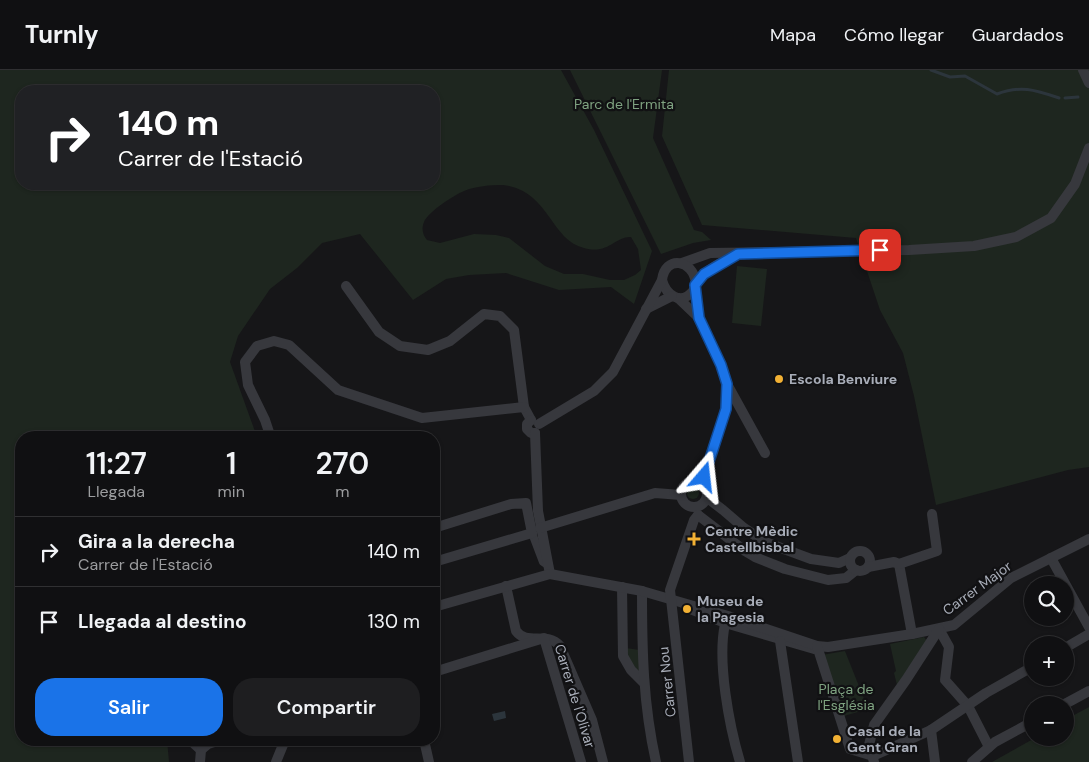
<!DOCTYPE html>
<html lang="es">
<meta charset="utf-8">
<style>
:root{--surface:#101012;--page:#1e1e20;--text:#f1f3f6;--muted:#9c9d9f;--line:#303032;--accent:#1a73e8}
body{margin:0;font-family:"DM Sans",sans-serif;background:var(--page);color:var(--text);height:100vh;display:flex;flex-direction:column;font-size:19px;white-space:nowrap}
*{box-sizing:border-box;margin:0}
p{font-size:16px;color:var(--muted)}
.icon{flex:none;width:28px;height:28px;fill:none;stroke:currentColor;stroke-width:2;stroke-linecap:round;stroke-linejoin:round}
.map{position:relative;flex:1;overflow:hidden}
.side{position:absolute;left:15px;top:361px;width:425px;height:315px;display:flex;flex-direction:column;background:var(--surface);border-radius:20px;box-shadow:0 1px 4px #0004,0 0 0 1px var(--line)}
.side>*{flex:none}
.guide{position:absolute;left:15px;top:15px;width:425px;height:105px;border-radius:20px;box-shadow:0 1px 4px #0004,0 0 0 1px var(--line);background:#202124;color:#fff;overflow:hidden}
.controls{position:absolute;left:1024px;top:506px;display:grid;gap:10px}
.controls a{display:grid;place-items:center;width:50px;height:50px;border-radius:50%;background:var(--surface);box-shadow:0 1px 4px #0004,0 0 0 1px var(--line);font-size:25px}
.pin{position:absolute;display:grid;place-items:center;width:42px;height:42px;color:#fff;margin:-21px;border-radius:10px;box-shadow:0 2px 8px #0006}
.me{position:absolute;width:55px;margin:-28px;rotate:17deg;stroke-linejoin:round;filter:drop-shadow(0 0 4px #0008)}
.turn{display:flex;align-items:center;gap:18px;height:105px;padding:0 20px;font-size:22px}
.turn .icon{width:65px;height:65px;stroke-width:2.5}
.turn b{display:block;font-size:35px;line-height:42px}
.eta{display:flex;justify-content:space-evenly;align-items:center;height:85px;text-align:center}
.eta b{font-size:30px;font-weight:600;line-height:35px}
.cta{display:flex;gap:10px;margin-top:auto;padding:10px 20px}
.cta a{flex:1;height:58px;border-radius:20px;background:var(--accent);color:#fff;font-size:20px;font-weight:600;line-height:58px;text-align:center}
.cta a+a{background:var(--page);color:var(--text)}
ul{padding:0;list-style:none}
li{display:flex;align-items:center;gap:15px;height:70px;padding:0 20px;border-top:1px solid var(--line)}
li div{flex:1}
li b{display:block;font-size:19px}
li em{font-style:normal}
header{display:flex;align-items:center;gap:30px;box-sizing:border-box;height:70px;padding:0 25px;background:var(--surface);border-bottom:1px solid var(--line)}
header strong{font-size:24px}
nav{display:flex;gap:28px;margin-inline-start:auto;font-size:18px}
.map>svg:first-child{display:block}
.green{fill:#1e261f;fill-rule:evenodd}
.water{fill:#2c353c}
.lines{fill:none;stroke-linecap:round;stroke-linejoin:round}
.stream{stroke:#2c353c;stroke-width:3}
.pedestrian{stroke:#37383d;stroke-width:8}
.minor{stroke:#37383d;stroke-width:10}
.route-casing{stroke:#114b97;stroke-width:12}
.route{stroke:#1a73e8;stroke-width:9}
.poi-dot{fill:#f2b134;stroke:#111113;stroke-width:2}
.labels{text-anchor:middle;stroke-width:4.5;stroke-linejoin:round;paint-order:stroke}
.park-label{font-size:14px;fill:#7fa381;stroke:#111113}
.poi-label{font-size:14px;font-weight:bold;fill:#a8adb8;stroke:#111113;text-anchor:start}
.street-label{font-size:14px;fill:#a8adb8;stroke:#111113}
</style>
<header>
<strong>Turnly</strong>
<nav><a>Mapa</a><a>Cómo llegar</a><a>Guardados</a></nav>
</header>
<div class="map">
<svg width="1089" height="692" viewBox="0 0 1089 692">
<rect width="100%" height="100%" fill="#161618"/>
<g class="green">
<path d="M0,0H561L594,60L652,181L634,234L611,217L559,220L506,203L469,205L446,209L413,230L360,164L322,173L297,198L270,219L238,266L230,292L257,367L21,368V670H167L169,692H0ZM21,21H434V114H21ZM503,115C550,121 550,170 584,178C609,185 615,166 631,167L638,179L641,200L635,205L624,210H610L583,204H564L545,196L509,168L496,165L474,164L440,173L427,170C423,165 421,159 424,152C428,142 454,125 464,121C476,116 490,115 503,115Z"/>
<path d="M570,0H662L653,68L694,160L702,162L711,170L693,173L661,184Z"/>
<path d="M669,0H1089V397L1068,400L936,435L914,326L903,283L880,240L856,168L702,155L662,66Z"/>
<path d="M737,196L767,199L761,256L732,253Z"/>
<circle cx="693" cy="423" r="6"/>
<path d="M924,567L927,571L897,615L894,603L896,601L890,574Z"/>
<path d="M625,578L640,580L641,608L632,599Z"/>
<path d="M845,581L868,639L837,648L816,586Z"/>
<path d="M1089,637V692H992L1035,668H1065V650Z"/>
</g>
<path class="water" d="M505,641L506,648L494,651L492,644Z"/>
<g class="lines">
<g class="stream">
<path d="M931,0L950,7L965,6L997,24C1021,15 1035,20 1059,28"/>
<path d="M1065,28L1078,27"/>
</g>
<g class="pedestrian">
<path d="M532,463L543,492L549,496"/>
<path d="M684,535L690,540L725,554L814,580L817,576"/>
</g>
<g class="minor">
<path d="M1083,0L1089,13"/>
<path d="M682,193L710,183L909,180L974,176L1016,167L1051,148L1075,114L1089,78"/>
<path d="M662,210C666,225 681,236 693,221C697,215 698,209 704,204C713,196 726,190 737,184"/>
<path d="M695,215L699,248L721,295L727,314L726,339L702,414"/>
<path d="M346,216L379,262L400,276L428,280L450,271L484,244L500,246L514,260L524,337L531,350"/>
<path d="M678,228L699,248"/>
<path d="M646,239L672,226"/>
<path d="M727,314L765,383"/>
<path d="M531,350L527,354V359L531,363H535"/>
<path d="M539,354L594,321L613,302L662,210C665,185 693,189 696,213"/>
<path d="M535,363L538,441L550,504"/>
<path d="M271,368L265,350L248,315L245,292L257,276L274,271L289,275L338,320L422,348L524,337"/>
<circle cx="694" cy="424" r="13"/>
<path d="M707,425L710,430L723,440L744,458L765,472L811,489L839,493L850,488"/>
<path d="M698,445L745,481L755,487L785,499L828,510L846,508L856,500"/>
<path d="M434,458L511,434L526,433L532,463L434,492"/>
<path d="M540,458L655,423L681,425"/>
<circle cx="860" cy="491" r="10"/>
<path d="M1051,488L1089,557"/>
<path d="M899,494L912,564"/>
<path d="M868,497L894,492L899,494L937,481L932,444"/>
<path d="M506,516L516,561C527,576 547,561 560,576L592,650L603,692"/>
<path d="M622,517L623,586L631,600L643,612"/>
<path d="M642,521C642,580 643,634 656,692"/>
<path d="M434,537L550,504L642,521L728,546L817,576L828,577L912,564L954,555L1011,508L1089,469"/>
<path d="M725,554C717,591 729,655 740,692"/>
<path d="M939,559L949,577L945,610L968,636L989,677"/>
<path d="M780,571L798,692"/>
<path d="M817,576L850,679L873,686"/>
<path d="M1065,578L1089,564"/>
<path d="M434,602L544,568L581,692"/>
<path d="M1063,635L1089,621"/>
<path d="M931,660L935,692"/>
<path d="M190,670L201,680"/>
<path d="M424,670L429,692"/>
<path d="M873,686L931,660L986,623L1032,597"/>
<path d="M200,692L201,680L208,674L221,670"/>
<path d="M276,692L285,670"/>
<path d="M689,692L670,520L694,450L698,445"/>
<path d="M874,692L869,675L874,655L906,610L939,559"/>
<path d="M972,692L995,672L1032,652"/>
</g>
</g>
<g class="lines">
<g class="route-casing">
<path id="route" d="M704,407L726,339L727,314L721,295L699,248L695,215L704,204L738,184L880,180"/>
</g>
<use href="#route" class="route"/>
</g>
<g class="poi-dot">
<circle cx="779" cy="309" r="5"/>
<path d="M691.5 461.5h5v5h5v5h-5v5h-5v-5h-5v-5h5z"/>
<circle cx="687" cy="539" r="5"/>
<circle cx="837" cy="669" r="5"/>
</g>
<g class="labels">
<g class="park-label">
<text x="624" y="39">Parc de l'Ermita</text>
<text x="846" y="624">Plaça de<tspan x="846" dy="16">l'Església</tspan></text>
</g>
<g class="poi-label">
<text x="789" y="314">Escola Benviure</text>
<text x="705" y="466">Centre Mèdic<tspan x="705" dy="16">Castellbisbal</tspan></text>
<text x="697" y="536">Museu de<tspan x="697" dy="16">la Pagesia</tspan></text>
<text x="847" y="666">Casal de la<tspan x="847" dy="16">Gent Gran</tspan></text>
</g>
<g class="street-label">
<text transform="translate(977 518) rotate(-36)" y="5">Carrer Major</text>
<text transform="translate(667 612) rotate(-96)" y="5">Carrer Nou</text>
<text transform="translate(575 626) rotate(73)" y="5">Carrer de l'Olivar</text>
</g>
</g>
</svg>
<div class="controls">
<a><svg class="icon" aria-label="search" viewBox="0 0 24 24"><circle cx="10" cy="10" r="6"/><path d="M15 15l6 6"/></svg></a>
<a>+</a>
<a>−</a>
</div>
<div class="pin" style="left:880px;top:180px;background:#d93025"><svg class="icon" aria-label="arrive" viewBox="0 0 24 24"><path d="M6 21V4h12l-3 4 3 4H6"/></svg></div>
<svg class="me" style="left:704px;top:407px" viewBox="-20 -20 40 40"><path d="M0-17L14 15 0 8-14 15z" fill="#1a73e8" stroke="#fff" stroke-width="4"/></svg>
<div class="guide">
<div class="turn"><svg class="icon" aria-label="right" viewBox="0 0 24 24"><path d="M7 20v-9h11M14 6l5 5-5 5"/></svg><div><b>140 m</b>Carrer de l'Estació</div></div>
</div>
<section class="side">
<div class="eta">
<div><b>11:27</b><p>Llegada</p></div>
<div><b>1</b><p>min</p></div>
<div><b>270</b><p>m</p></div>
</div>
<ul>
<li><svg class="icon" aria-label="right" viewBox="0 0 24 24"><path d="M7 20v-9h11M14 6l5 5-5 5"/></svg><div><b>Gira a la derecha</b><p>Carrer de l'Estació</p></div><em>140 m</em></li>
<li><svg class="icon" aria-label="arrive" viewBox="0 0 24 24"><path d="M6 21V4h12l-3 4 3 4H6"/></svg><div><b>Llegada al destino</b></div><em>130 m</em></li>
</ul>
<div class="cta"><a>Salir</a><a>Compartir</a></div>
</section>
</div>
